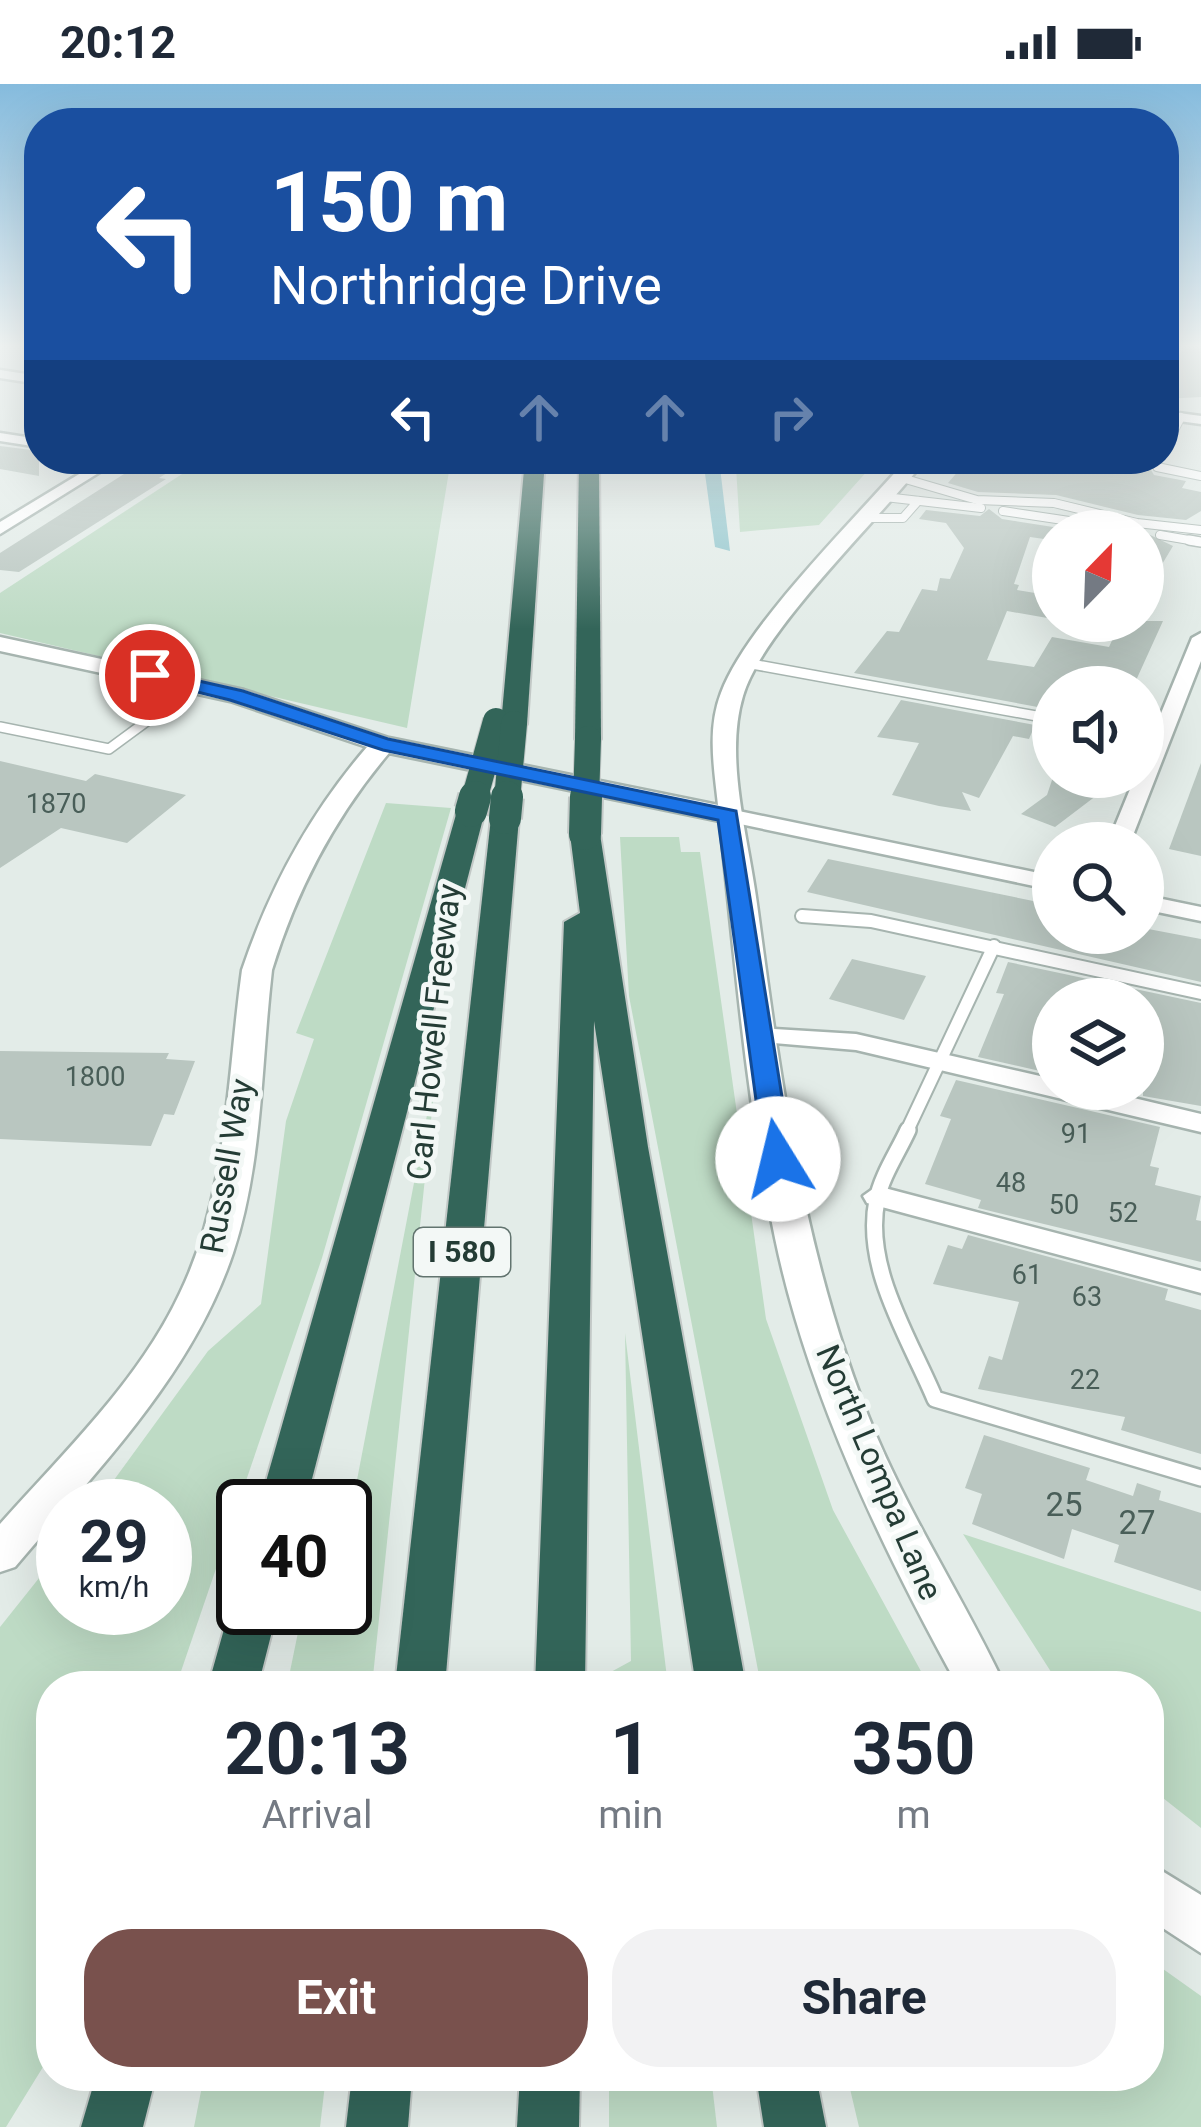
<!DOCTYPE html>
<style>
:root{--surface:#fff;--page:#f2f2f3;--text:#1f2937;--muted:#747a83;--accent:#79514d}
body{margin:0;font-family:Roboto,sans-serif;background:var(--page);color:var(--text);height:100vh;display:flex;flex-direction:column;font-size:45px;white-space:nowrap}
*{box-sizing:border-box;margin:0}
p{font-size:39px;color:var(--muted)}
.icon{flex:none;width:66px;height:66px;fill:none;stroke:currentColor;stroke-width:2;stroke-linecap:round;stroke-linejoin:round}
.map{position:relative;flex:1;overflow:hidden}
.drawer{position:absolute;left:36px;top:1587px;width:1128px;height:420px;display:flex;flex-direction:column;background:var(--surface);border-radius:48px;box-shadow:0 12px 48px #0002}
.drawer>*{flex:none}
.top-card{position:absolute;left:24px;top:24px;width:1155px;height:366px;border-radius:48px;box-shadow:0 12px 48px #0002;background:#1a4fa0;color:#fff;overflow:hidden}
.needle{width:78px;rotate:23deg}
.fabs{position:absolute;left:1032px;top:426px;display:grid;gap:24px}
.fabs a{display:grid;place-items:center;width:132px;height:132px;border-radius:50%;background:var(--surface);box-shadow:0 12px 48px #0002;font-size:60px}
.speed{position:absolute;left:36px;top:1395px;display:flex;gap:24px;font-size:60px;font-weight:700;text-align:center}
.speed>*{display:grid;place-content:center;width:156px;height:156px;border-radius:50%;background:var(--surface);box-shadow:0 12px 48px #0002;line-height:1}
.speed small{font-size:30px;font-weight:400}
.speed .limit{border:6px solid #111;border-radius:18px;background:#fff;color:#111}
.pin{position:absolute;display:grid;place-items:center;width:102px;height:102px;color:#fff;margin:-51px;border:6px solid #fff;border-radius:50%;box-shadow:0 3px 12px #0007}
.me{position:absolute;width:132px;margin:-66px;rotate:351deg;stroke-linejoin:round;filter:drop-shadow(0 0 9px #0008)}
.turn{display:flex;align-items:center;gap:42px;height:252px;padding:0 48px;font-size:54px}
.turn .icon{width:156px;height:156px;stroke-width:2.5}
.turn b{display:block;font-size:84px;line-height:102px}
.lanes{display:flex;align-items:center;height:114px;padding:0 48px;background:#0003;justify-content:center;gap:60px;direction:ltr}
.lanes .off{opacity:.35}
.eta{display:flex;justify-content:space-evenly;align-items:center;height:204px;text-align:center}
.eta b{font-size:72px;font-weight:700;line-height:84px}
.button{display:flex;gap:24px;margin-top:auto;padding:24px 48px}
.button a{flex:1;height:138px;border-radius:48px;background:var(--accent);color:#fff;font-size:48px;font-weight:700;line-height:138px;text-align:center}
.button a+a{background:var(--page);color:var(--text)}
.status{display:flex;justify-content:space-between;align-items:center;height:84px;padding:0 60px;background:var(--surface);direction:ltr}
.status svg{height:33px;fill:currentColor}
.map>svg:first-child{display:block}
.green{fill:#bedbc5}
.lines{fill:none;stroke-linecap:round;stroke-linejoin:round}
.canal{fill:#90c5cc;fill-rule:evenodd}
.building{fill:#b9c6c0}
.service-far3-casing{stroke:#a6b4af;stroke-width:10}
.service-far2-casing{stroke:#a6b4af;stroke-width:12}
.service-far1-casing{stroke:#a6b4af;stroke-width:16}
.service-casing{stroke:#a6b4af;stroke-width:20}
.minor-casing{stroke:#a6b4af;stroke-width:5}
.tertiary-casing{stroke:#a6b4af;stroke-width:5}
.motorway-casing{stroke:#c2c8c6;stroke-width:4}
.service-far3{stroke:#fff;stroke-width:8}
.service-far2{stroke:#fff;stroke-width:9}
.service-far1{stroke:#fff;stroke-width:12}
.service{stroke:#fff;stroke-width:15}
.minor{fill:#fff;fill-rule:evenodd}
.tertiary{fill:#fff;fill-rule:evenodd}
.motorway{fill:#336559;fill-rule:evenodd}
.motorway-bridge-far1-casing{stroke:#c2c8c6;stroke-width:28;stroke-linecap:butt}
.motorway-bridge-casing{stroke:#c2c8c6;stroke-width:36;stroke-linecap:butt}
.motorway-bridge-far1{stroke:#336559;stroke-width:26}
.motorway-bridge{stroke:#336559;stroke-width:32}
.route{fill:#1a73e8;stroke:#114b97;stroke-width:3}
.labels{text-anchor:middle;stroke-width:10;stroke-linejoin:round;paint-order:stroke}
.number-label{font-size:27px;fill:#495e58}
.shield{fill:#f3f8f6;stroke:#62746f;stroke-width:3}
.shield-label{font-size:30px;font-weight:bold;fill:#243c35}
.street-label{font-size:33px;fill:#243c35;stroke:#f3f8f6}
.near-number-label{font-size:33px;fill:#495e58}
</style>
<div class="status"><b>20:12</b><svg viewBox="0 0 49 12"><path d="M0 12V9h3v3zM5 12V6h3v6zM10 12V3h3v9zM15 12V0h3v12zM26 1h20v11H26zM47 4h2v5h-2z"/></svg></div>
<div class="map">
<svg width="1201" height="2043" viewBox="0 0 1201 2043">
<rect width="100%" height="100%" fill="#e3ece8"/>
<g class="green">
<path d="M205,375H451L407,644L0,549V509Z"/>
<path d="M730,375H878L819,441L740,448L736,383Z"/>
<path d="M386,719L451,724L322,1174L176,1602H51V1970L6,2043H0V1543L63,1464V1524H165V1422H95L208,1267L261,1220L286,1037L314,955L296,949Z"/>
<path d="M620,753H679L681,768H700L766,1235L833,1426L929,1602H761L629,912Z"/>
<path d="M437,979L372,1602H287L303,1524H345V1422H325L329,1404L357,1396Z"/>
<path d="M625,1249L668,1602H609V1589L631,1577Z"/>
<path d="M963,1450L1201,1528V1744L1149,1703V1602H1060Z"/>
<path d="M1149,1875L1201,1912V2043H859L847,1992H1149Z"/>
<path d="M204,1992H326L320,2043H194Z"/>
<path d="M609,1992H711L717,2043H609Z"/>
</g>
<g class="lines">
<path class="canal" d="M703,375H719L730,467L715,463Z"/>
</g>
<g class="building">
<path d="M1187,259H1201V313L1164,315V291Z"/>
<path d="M0,362L39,367V392L0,385Z"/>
<path d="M1005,375H1112L1148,381L1154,391L1186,397L1182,404L1201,408V427L1186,436L1138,431L1056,411L978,408L948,399L967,377L1004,383Z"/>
<path d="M135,383L170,387L159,394L166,395L19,488L0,486V469Z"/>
<path d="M989,425L1002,435L1066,445L1053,447L1051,456L1030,453L1014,500L1019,501L1017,506L1053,512V535L1007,527L987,576L1034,583L1052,553L1109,563L1121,537H1163L1133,603H1053L1043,624L854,589L887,547L899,548L922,505L937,507L940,494L950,495L964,464L946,439L919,435L926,426L980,432Z"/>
<path d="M1144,448L1173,462L1143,512V451Z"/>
<path d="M901,616L1035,641L1029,655L1013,652L979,714L962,708L971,727L939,722L892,711L919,659L877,653Z"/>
<path d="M0,677L86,697L95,690L186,711L127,759L61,744L0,784Z"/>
<path d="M1201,679V772L1169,765Z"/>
<path d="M1053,693H1065L1109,702L1055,743L1021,730L1047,711Z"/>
<path d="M828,775L1053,821V849H1143V844L1201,855V898L807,808Z"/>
<path d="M852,875L926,892L904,936L829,915Z"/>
<path d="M1008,878L1201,919V1022L1143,1012V915H1053V990L978,973L1004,910L996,909Z"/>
<path d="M0,967L169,969L166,975L195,977L174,1031L164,1030L151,1062L0,1055Z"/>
<path d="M956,996L1160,1043L1150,1082L1159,1084L1155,1101L1201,1112L1196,1136L1201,1137V1178L978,1124L981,1116L925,1100L951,1035L940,1032Z"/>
<path d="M968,1151L1168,1205L1165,1216L1201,1226V1370L1121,1346L1125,1333L978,1305L989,1272L1002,1276L1019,1218L933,1200L948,1161L962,1165Z"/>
<path d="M984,1351L1090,1384L1086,1396L1133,1412L1137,1399L1161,1407L1159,1416L1201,1429V1507L1114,1478L1119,1461L1072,1445L1064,1475L972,1440L982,1410L965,1404Z"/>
</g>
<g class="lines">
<g class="service-far3-casing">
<g id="service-far3">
<path d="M1164,365L1181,333"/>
<path d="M1155,375L1157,383L1201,392"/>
<path d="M902,394L977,416L1054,419L1137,439L1201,446"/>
<path d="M885,413L981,424"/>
<path d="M1003,427L1136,447"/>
<path d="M869,434H903L918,417"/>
<path d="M1160,451L1201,458"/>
</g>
</g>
<g class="service-far2-casing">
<g id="service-far2">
<path d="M1189,456L1201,458"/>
<path d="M746,579L1053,635"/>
<path d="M0,643L109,665L196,601"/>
</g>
</g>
<g class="service-far1-casing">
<g id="service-far1">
<path d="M802,832L871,837L1201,909"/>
<path d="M906,1049L994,862"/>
</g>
</g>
<g class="service-casing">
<path id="service" d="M908,1046C898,1068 881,1093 877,1116C863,1184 910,1255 935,1315L1201,1394"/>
</g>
<g class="minor-casing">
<g id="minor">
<path d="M0,286L39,292V300L0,294Z"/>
<path d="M1164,327L1201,332V340L1164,335Z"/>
<path d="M0,349L39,355V363L0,357Z"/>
<path d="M104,375H121L0,450V438Z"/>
<path d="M1201,549V577L1130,759H1108L1135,693H1143V673L1192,554Z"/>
<path d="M729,725L1053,792V806L721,736V726Z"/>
<path d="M1143,811L1201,823V837L1143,825Z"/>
<path d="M759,944L856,950L1053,995V1005H1096L1201,1030V1048L856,966L750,957L746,952Z"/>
<path d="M877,1102L1201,1187V1209L867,1119L863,1112Z"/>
</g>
</g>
<g class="tertiary-casing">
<g id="tertiary">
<path d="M907,375H926C880,435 762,546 743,612C724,675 749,756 757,820C781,1000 805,1182 876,1351C913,1438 965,1517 1005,1602H958C882,1465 807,1308 775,1154C746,1017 735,876 720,737L389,669C334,734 297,805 272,886C261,979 263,1079 233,1169C192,1292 95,1388 15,1483L0,1488V1440C64,1368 139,1297 180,1209C228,1110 227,993 242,886C270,803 310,729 367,663L230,617L0,567V553L244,606L389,654L718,721C714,684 707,645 721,609C746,541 856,434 907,375Z"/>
<path d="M1149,1779L1201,1811V1869L1149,1835Z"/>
</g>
</g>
<g class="motorway-casing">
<g id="motorway">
<path d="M525,375H545L527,640L514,648L501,640Z"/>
<path d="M579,375H599L601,655L588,663L575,655Z"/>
<path d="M471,718L485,727L305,1422H259L457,727Z"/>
<path d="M505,725L519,734L445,1602H395L491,734Z"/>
<path d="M585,741L600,750L648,1063L746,1602H696L594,937L585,1602H535L564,838L580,829L570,750Z"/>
<path d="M243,1507V1524H278L258,1602H208L230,1524Z"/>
<path d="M96,1992H156L143,2043H81Z"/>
<path d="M352,1992H412L408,2043H346Z"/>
<path d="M520,1992H580L579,2043H517Z"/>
<path d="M756,1992H816L826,2043H764Z"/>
</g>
</g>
<use href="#service-far3" class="service-far3"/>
<use href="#service-far2" class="service-far2"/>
<use href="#service-far1" class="service-far1"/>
<use href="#service" class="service"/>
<use href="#minor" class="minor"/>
<use href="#tertiary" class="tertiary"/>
<use href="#motorway" class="motorway"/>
<g class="motorway-bridge-far1-casing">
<g id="motorway-bridge-far1">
<path d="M474,716L496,637"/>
<path d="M507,716L514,640"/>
<path d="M586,716L588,655"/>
</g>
</g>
<g class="motorway-bridge-casing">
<g id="motorway-bridge">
<path d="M471,727L475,713"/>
<path d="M505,734L507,713"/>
<path d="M585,750L586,713"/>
</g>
</g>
<use href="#motorway-bridge-far1" class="motorway-bridge-far1"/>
<use href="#motorway-bridge" class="motorway-bridge"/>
</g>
<linearGradient id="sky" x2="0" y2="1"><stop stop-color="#85bbdd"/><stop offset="0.48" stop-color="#f2f6f5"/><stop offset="1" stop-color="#f2f6f5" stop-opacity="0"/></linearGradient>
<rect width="1201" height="545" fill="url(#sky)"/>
<path class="route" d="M150,586L243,607L388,655L736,727L792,1075L788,1081L778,1084L764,1075L718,736L383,666L230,616L144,595L141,591Z"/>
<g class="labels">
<g class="number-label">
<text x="56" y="729">1870</text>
<text x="95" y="1002">1800</text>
<text x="1076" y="1059">91</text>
<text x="1011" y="1108">48</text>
<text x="1064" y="1130">50</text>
<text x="1123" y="1138">52</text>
<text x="1027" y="1200">61</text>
<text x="1087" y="1222">63</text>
<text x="1085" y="1305">22</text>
</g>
<rect class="shield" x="414" y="1144" width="96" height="48" rx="9"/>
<g class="shield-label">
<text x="462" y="1178">I 580</text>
</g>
<g class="street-label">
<text transform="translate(433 948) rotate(-84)" y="12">Carl Howell Freeway</text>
<text transform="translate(226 1082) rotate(-80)" y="12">Russell Way</text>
<text transform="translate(880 1388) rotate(67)" y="12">North Lompa Lane</text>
</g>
<g class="near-number-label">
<text x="1064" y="1432">25</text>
<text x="1137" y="1450">27</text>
</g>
</g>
</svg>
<div class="fabs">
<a><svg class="needle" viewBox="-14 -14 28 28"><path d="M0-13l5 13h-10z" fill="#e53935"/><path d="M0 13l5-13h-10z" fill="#747a83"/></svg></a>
<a><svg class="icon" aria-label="sound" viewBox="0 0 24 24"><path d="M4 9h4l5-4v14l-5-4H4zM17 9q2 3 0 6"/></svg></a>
<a><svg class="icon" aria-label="search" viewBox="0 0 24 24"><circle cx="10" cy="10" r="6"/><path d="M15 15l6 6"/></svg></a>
<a><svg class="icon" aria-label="layers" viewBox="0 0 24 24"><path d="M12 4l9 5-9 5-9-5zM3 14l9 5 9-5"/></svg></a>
</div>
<div class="speed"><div>29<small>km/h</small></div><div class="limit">40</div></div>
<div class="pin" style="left:150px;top:591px;background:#d93025"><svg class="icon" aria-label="arrive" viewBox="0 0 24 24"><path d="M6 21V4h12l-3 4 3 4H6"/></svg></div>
<svg class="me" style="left:778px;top:1075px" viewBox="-20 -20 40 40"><circle r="19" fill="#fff"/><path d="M0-13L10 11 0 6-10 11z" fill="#1a73e8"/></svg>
<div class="top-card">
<div class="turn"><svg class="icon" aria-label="left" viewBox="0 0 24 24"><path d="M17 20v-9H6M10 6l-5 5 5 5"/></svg><div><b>150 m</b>Northridge Drive</div></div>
<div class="lanes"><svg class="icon" aria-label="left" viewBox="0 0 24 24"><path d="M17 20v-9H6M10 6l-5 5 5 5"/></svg><svg class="icon off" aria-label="ahead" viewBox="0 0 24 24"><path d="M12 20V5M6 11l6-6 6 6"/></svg><svg class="icon off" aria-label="ahead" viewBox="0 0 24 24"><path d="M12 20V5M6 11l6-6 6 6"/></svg><svg class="icon off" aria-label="right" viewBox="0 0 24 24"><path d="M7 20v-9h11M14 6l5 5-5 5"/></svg></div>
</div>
<section class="drawer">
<div class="eta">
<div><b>20:13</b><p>Arrival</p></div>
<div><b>1</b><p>min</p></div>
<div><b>350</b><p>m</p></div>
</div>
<div class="button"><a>Exit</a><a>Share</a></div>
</section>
</div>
